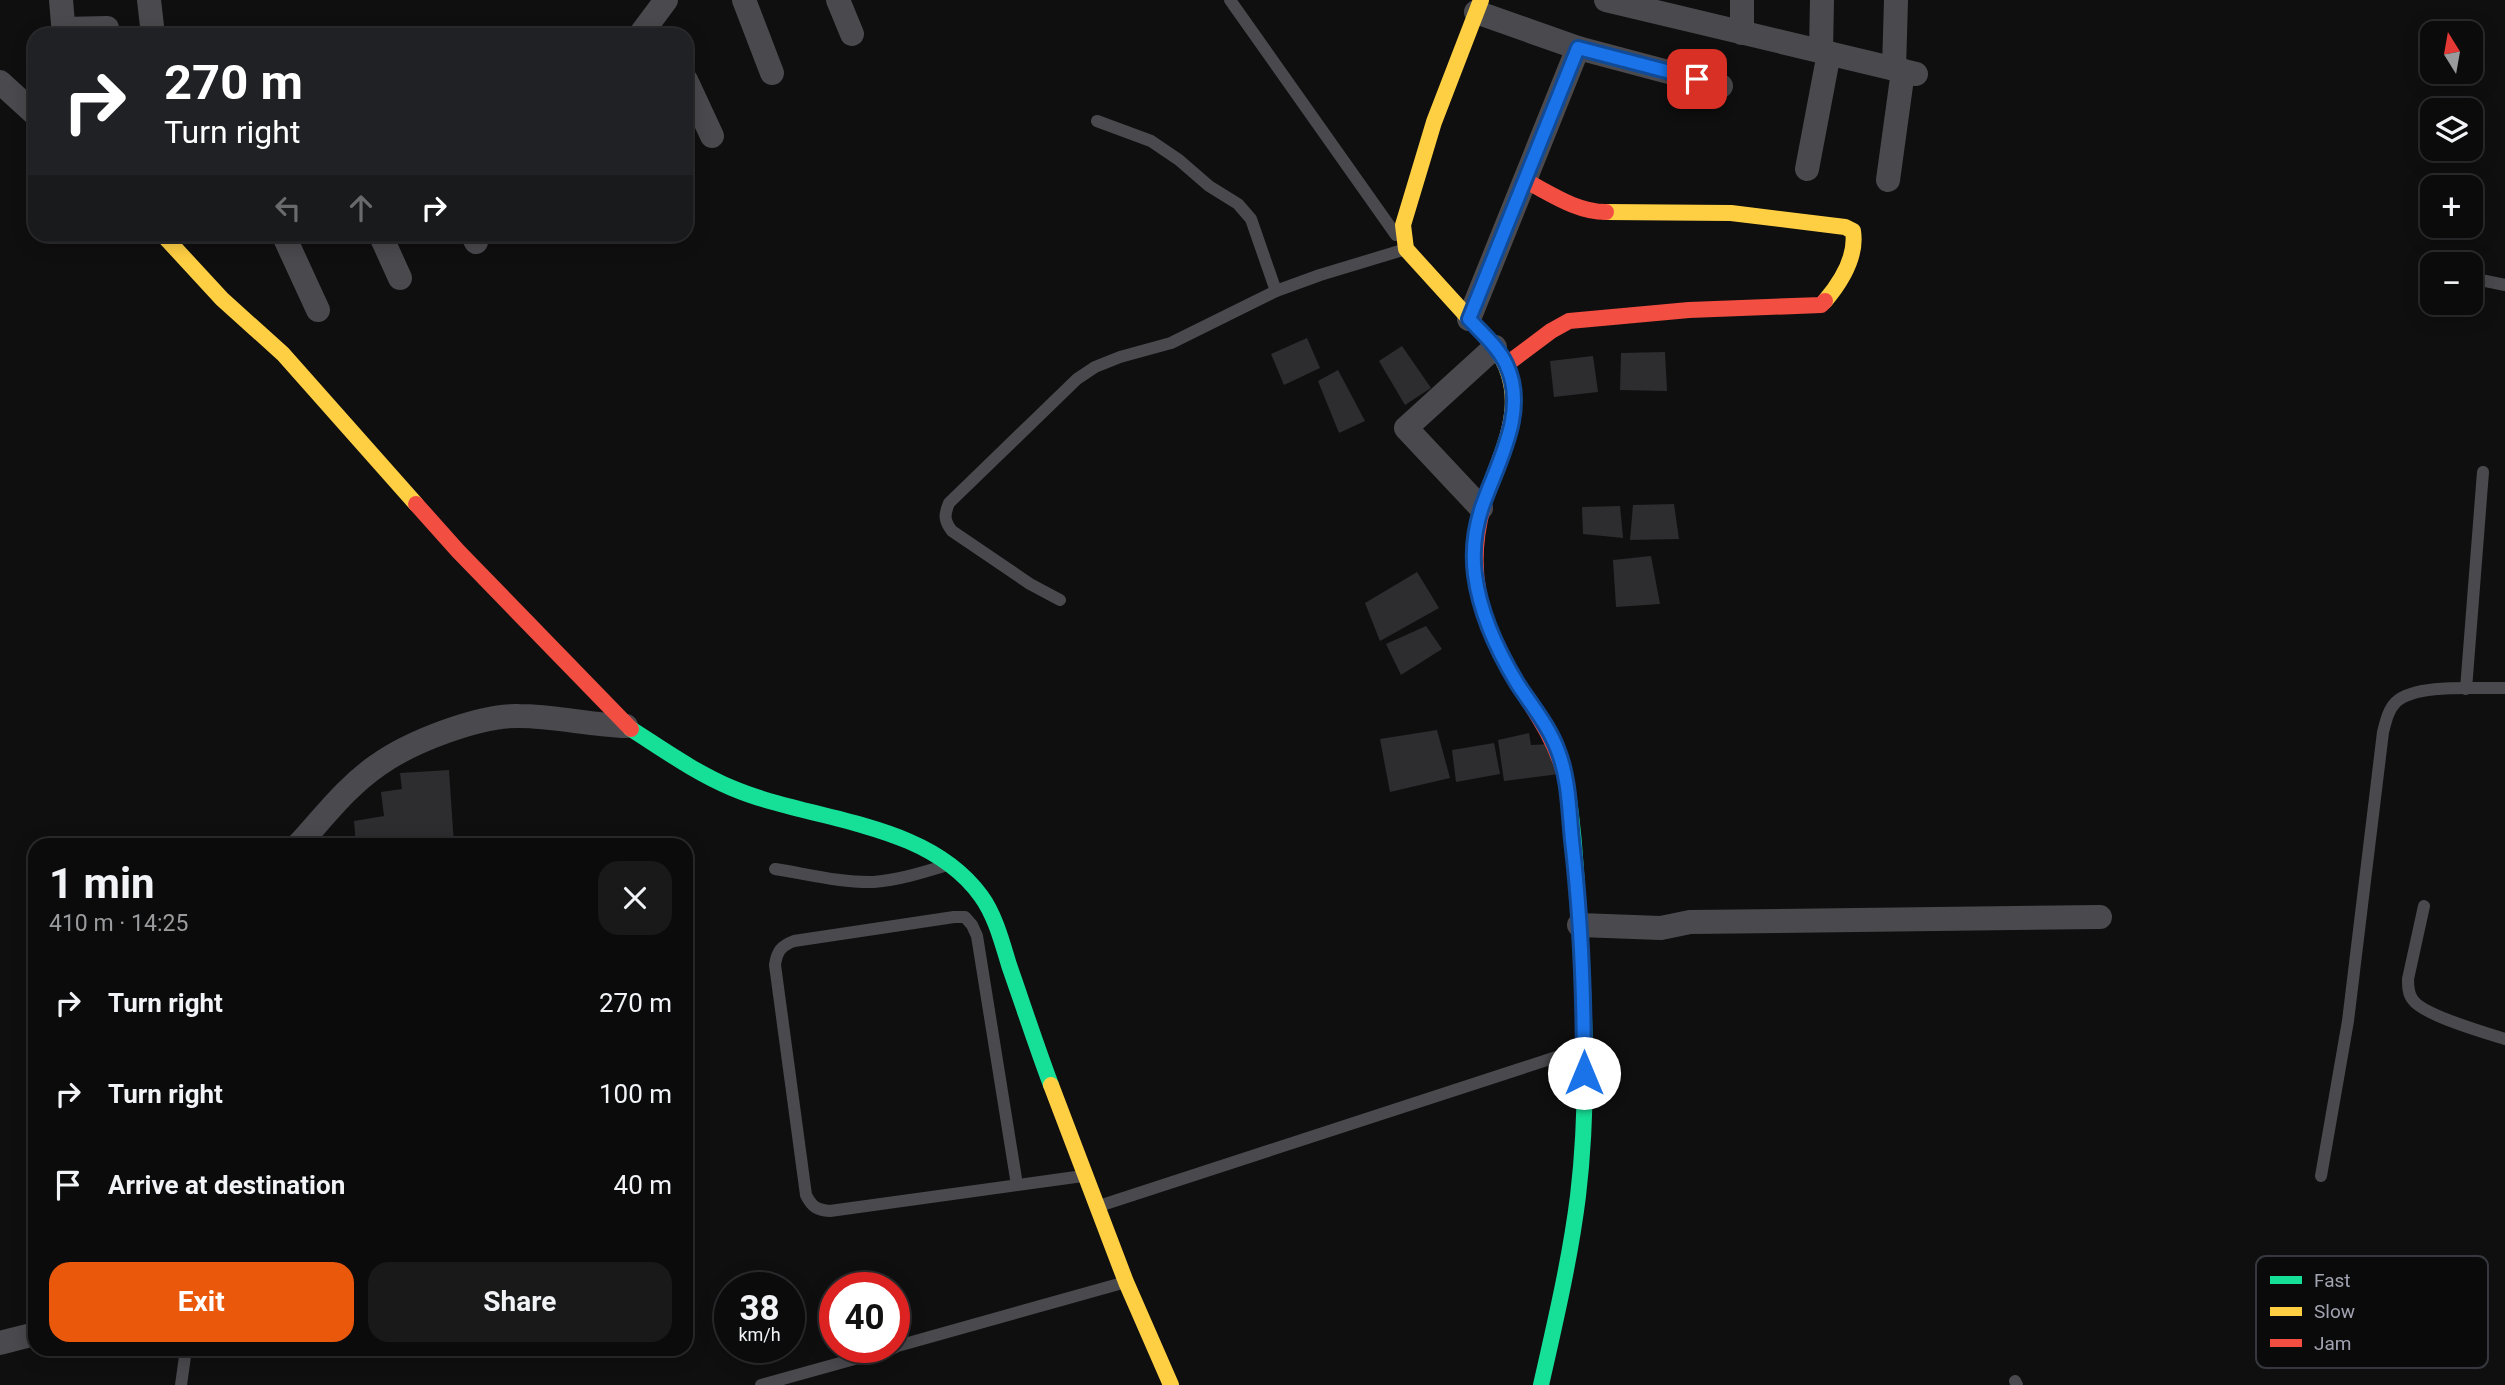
<!DOCTYPE html>
<meta charset="utf-8">
<style>
:root{--surface:#0b0b0c;--page:#19191a;--text:#f1f3f6;--muted:#9a9b9d;--line:#2b2b2d;--accent:#ea580c}
body{margin:0;font-family:Roboto,sans-serif;background:var(--page);color:var(--text);height:100vh;display:flex;flex-direction:column;font-size:26px;white-space:nowrap}
*{box-sizing:border-box;margin:0}
p{font-size:23px;color:var(--muted)}
.icon{flex:none;width:38px;height:38px;fill:none;stroke:currentColor;stroke-width:2;stroke-linecap:round;stroke-linejoin:round}
.map{position:relative;flex:1;overflow:hidden}
.panel{position:absolute;left:28px;top:838px;width:665px;height:518px;display:flex;flex-direction:column;background:var(--surface);border-radius:21px;box-shadow:0 4px 18px #0003,0 0 0 2px var(--line)}
.panel>*{flex:none}
.banner{position:absolute;left:28px;top:28px;width:665px;height:214px;border-radius:21px;box-shadow:0 4px 18px #0003,0 0 0 2px var(--line);background:#202124;color:#fff;overflow:hidden}
.needle{width:46px;rotate:349deg}
.controls{position:absolute;left:2420px;top:21px;display:grid;gap:14px}
.controls a{display:grid;place-items:center;width:63px;height:63px;border-radius:14px;background:var(--surface);box-shadow:0 4px 18px #0003,0 0 0 2px var(--line);font-size:35px}
.speed{position:absolute;left:714px;top:1272px;display:flex;gap:14px;font-size:35px;font-weight:700;text-align:center}
.speed>*{display:grid;place-content:center;width:91px;height:91px;border-radius:50%;background:var(--surface);box-shadow:0 4px 18px #0003,0 0 0 2px var(--line);line-height:1}
.speed small{font-size:18px;font-weight:400}
.speed .limit{border:10px solid #d22;background:#fff;color:#111}
.pin{position:absolute;display:grid;place-items:center;width:60px;height:60px;color:#fff;margin:-30px;border-radius:14px;box-shadow:0 4px 10px #0006}
.me{position:absolute;width:77px;margin:-38px;rotate:0deg;stroke-linejoin:round;filter:drop-shadow(0 0 5px #0008)}
.turn{display:flex;align-items:center;gap:24px;height:147px;padding:0 21px;font-size:32px}
.turn .icon{width:91px;height:91px;stroke-width:2.5}
.turn b{display:block;font-size:49px;line-height:60px}
.lanes{display:flex;align-items:center;height:66px;padding:0 21px;background:#0003;justify-content:center;gap:35px;direction:ltr}
.lanes .off{opacity:.35}
.round{display:grid;place-items:center;flex:none;width:74px;height:74px;border-radius:21px;background:var(--page)}
.headline{display:flex;align-items:center;justify-content:space-between;height:119px;padding:0 21px}
h1{font-size:42px;font-weight:700;line-height:52px}
.primary-button{display:flex;gap:14px;margin-top:auto;padding:14px 21px}
.primary-button a{flex:1;height:80px;border-radius:21px;background:var(--accent);color:#fff;font-size:28px;font-weight:700;line-height:80px;text-align:center}
.primary-button a+a{background:var(--page);color:var(--text)}
ul{padding:0;list-style:none}
li{display:flex;align-items:center;gap:21px;height:91px;padding:0 21px}
li div{flex:1}
li b{display:block;font-size:26px}
li em{font-style:normal}
.map>svg:first-child{display:block}
.building{fill:#2d2d30}
.lines{fill:none;stroke-linecap:round;stroke-linejoin:round}
.lane{stroke:#4a4a4e;stroke-width:12}
.street{stroke:#4a4a4e;stroke-width:24}
.fast{stroke:#16e098;stroke-width:16}
.slow{stroke:#ffcf43;stroke-width:16}
.jam{stroke:#f24e42;stroke-width:16}
.route-casing{stroke:#114b97;stroke-width:18}
.route{stroke:#1a73e8;stroke-width:12}
.key{fill:#0a0a0b;stroke:#37383d;stroke-width:2}
.key-label{font-size:19px;fill:#a1a3b0}
</style>
<div class="map">
<svg width="2505" height="1385" viewBox="0 0 2505 1385">
<rect width="100%" height="100%" fill="#0f0f10"/>
<g class="building">
<path d="M1307,338L1320,368L1284,385L1271,354Z"/>
<path d="M1402,346L1431,388L1405,405L1379,361Z"/>
<path d="M1665,352L1667,391L1620,390L1621,353Z"/>
<path d="M1593,356L1598,392L1554,397L1550,361Z"/>
<path d="M1338,370L1365,421L1339,433L1318,381Z"/>
<path d="M1674,504L1679,539L1630,540L1633,505Z"/>
<path d="M1620,506L1623,538L1583,534L1582,507Z"/>
<path d="M1651,556L1660,604L1616,607L1613,560Z"/>
<path d="M1417,572L1439,608L1380,641L1365,603Z"/>
<path d="M1426,626L1442,649L1401,675L1386,644Z"/>
<path d="M1437,730L1450,778L1390,792L1380,739Z"/>
<path d="M1529,733L1531,745L1552,744L1559,774L1504,781L1498,740Z"/>
<path d="M1494,743L1500,774L1456,782L1452,750Z"/>
<path d="M449,770L454,845H356L354,821L384,816L381,792L402,789L400,773Z"/>
</g>
<g class="lines">
<g class="lane">
<path d="M1230,0L1396,235"/>
<path d="M1097,121L1151,141L1179,160L1209,186L1238,204L1251,219L1276,291"/>
<path d="M2471,278L2505,285"/>
<path d="M1060,600L1030,584L952,531C944,521 944,515 949,503L1077,379L1095,367L1120,357L1171,343L1276,291L1320,275L1406,249"/>
<path d="M2466,689L2483,472"/>
<path d="M775,869C807,874 842,883 874,882C898,880 921,873 944,866"/>
<path d="M2424,906L2408,979C2408,986 2408,994 2413,1000C2423,1015 2486,1033 2505,1039"/>
<path d="M2321,1176L2348,1021L2383,732C2386,721 2388,710 2396,702C2416,683 2478,689 2505,688"/>
<path d="M1017,1185L977,936L972,925L965,917H954L794,941C781,946 777,951 775,965L806,1195C812,1207 817,1210 830,1211L1083,1176"/>
<path d="M1099,1206L1584,1048"/>
<path d="M894,1347L1126,1282"/>
<path d="M2015,1381L2017,1385"/>
<path d="M181,1385L186,1349"/>
<path d="M761,1385L894,1348"/>
</g>
<g class="street">
<path d="M61,0L64,35"/>
<path d="M149,0L153,35"/>
<path d="M744,0L772,73"/>
<path d="M838,0L852,34"/>
<path d="M1606,0L1916,74"/>
<path d="M1476,12L1578,48L1721,86"/>
<path d="M63,29L107,28"/>
<path d="M1742,33V0"/>
<path d="M640,35L666,0"/>
<path d="M1821,51L1822,0"/>
<path d="M1894,69L1896,0"/>
<path d="M686,80L712,136"/>
<path d="M0,82L35,114"/>
<path d="M1807,169L1829,53"/>
<path d="M1888,180L1903,71"/>
<path d="M283,234L318,310"/>
<path d="M380,234L400,278"/>
<path d="M472,234L476,242"/>
<path d="M1469,319L1578,48"/>
<path d="M1481,508L1406,428L1495,347"/>
<path d="M298,845C323,818 347,786 378,765C410,742 479,715 519,716C555,716 590,725 626,726"/>
<path d="M1579,925L1661,928L1690,922L2100,917"/>
<path d="M0,1343L35,1334"/>
</g>
<g class="fast">
<path d="M631,729C664,750 696,773 732,788C812,822 926,820 981,896C995,915 1002,942 1009,965C1023,1005 1036,1045 1051,1085"/>
<path d="M1541,1385C1555,1323 1570,1260 1578,1196C1589,1104 1585,1011 1579,919C1576,872 1574,822 1565,776"/>
</g>
<g class="slow">
<path d="M1481,0L1434,122L1403,225L1406,249L1495,347C1530,397 1506,442 1487,493"/>
<path d="M1606,212L1731,213L1845,227L1853,231C1857,256 1841,282 1825,301"/>
<path d="M162,234L222,299L283,354L416,504"/>
<path d="M1051,1085L1126,1282L1171,1385"/>
</g>
<g class="jam">
<path d="M1524,180C1550,193 1576,212 1606,212"/>
<path d="M1507,364L1551,331L1569,321L1689,310L1821,305L1825,301"/>
<path d="M1487,493C1463,567 1478,621 1519,686C1537,714 1556,742 1565,776"/>
<path d="M416,504L458,551L631,729"/>
</g>
</g>
<g class="lines">
<g class="route-casing">
<path id="route" d="M1584,1073C1584,995 1581,917 1572,840C1569,810 1569,779 1558,751C1549,726 1531,705 1517,683C1497,650 1480,613 1475,575C1472,552 1475,528 1482,507C1497,463 1529,411 1506,364C1498,347 1482,333 1469,319L1578,48L1697,79"/>
</g>
<use href="#route" class="route"/>
</g>
<rect x="2256" y="1256" width="232" height="112" rx="10" class="key"/>
<rect x="2270" y="1276" width="32" height="8" fill="#16e098"/>
<rect x="2270" y="1307" width="32" height="9" fill="#ffcf43"/>
<rect x="2270" y="1339" width="32" height="8" fill="#f24e42"/>
<g class="key-label">
<text x="2314" y="1287">Fast</text>
<text x="2314" y="1318">Slow</text>
<text x="2314" y="1350">Jam</text>
</g>
</svg>
<div class="controls">
<a><svg class="needle" viewBox="-14 -14 28 28"><path d="M0-13l5 13h-10z" fill="#e53935"/><path d="M0 13l5-13h-10z" fill="#9a9b9d"/></svg></a>
<a><svg class="icon" aria-label="layers" viewBox="0 0 24 24"><path d="M12 4l9 5-9 5-9-5zM3 14l9 5 9-5"/></svg></a>
<a>+</a>
<a>−</a>
</div>
<div class="speed"><div>38<small>km/h</small></div><div class="limit">40</div></div>
<div class="pin" style="left:1697px;top:79px;background:#d93025"><svg class="icon" aria-label="arrive" viewBox="0 0 24 24"><path d="M6 21V4h12l-3 4 3 4H6"/></svg></div>
<svg class="me" style="left:1584px;top:1073px" viewBox="-20 -20 40 40"><circle r="19" fill="#fff"/><path d="M0-13L10 11 0 6-10 11z" fill="#1a73e8"/></svg>
<div class="banner">
<div class="turn"><svg class="icon" aria-label="right" viewBox="0 0 24 24"><path d="M7 20v-9h11M14 6l5 5-5 5"/></svg><div><b>270 m</b>Turn right</div></div>
<div class="lanes"><svg class="icon off" aria-label="left" viewBox="0 0 24 24"><path d="M17 20v-9H6M10 6l-5 5 5 5"/></svg><svg class="icon off" aria-label="ahead" viewBox="0 0 24 24"><path d="M12 20V5M6 11l6-6 6 6"/></svg><svg class="icon" aria-label="right" viewBox="0 0 24 24"><path d="M7 20v-9h11M14 6l5 5-5 5"/></svg></div>
</div>
<section class="panel">
<div class="headline"><div><h1>1 min</h1><p>410 m · 14:25</p></div><a class="round"><svg class="icon" aria-label="close" viewBox="0 0 24 24"><path d="M6 6l12 12M18 6L6 18"/></svg></a></div>
<ul>
<li><svg class="icon" aria-label="right" viewBox="0 0 24 24"><path d="M7 20v-9h11M14 6l5 5-5 5"/></svg><div><b>Turn right</b></div><em>270 m</em></li>
<li><svg class="icon" aria-label="right" viewBox="0 0 24 24"><path d="M7 20v-9h11M14 6l5 5-5 5"/></svg><div><b>Turn right</b></div><em>100 m</em></li>
<li><svg class="icon" aria-label="arrive" viewBox="0 0 24 24"><path d="M6 21V4h12l-3 4 3 4H6"/></svg><div><b>Arrive at destination</b></div><em>40 m</em></li>
</ul>
<div class="primary-button"><a>Exit</a><a>Share</a></div>
</section>
</div>
